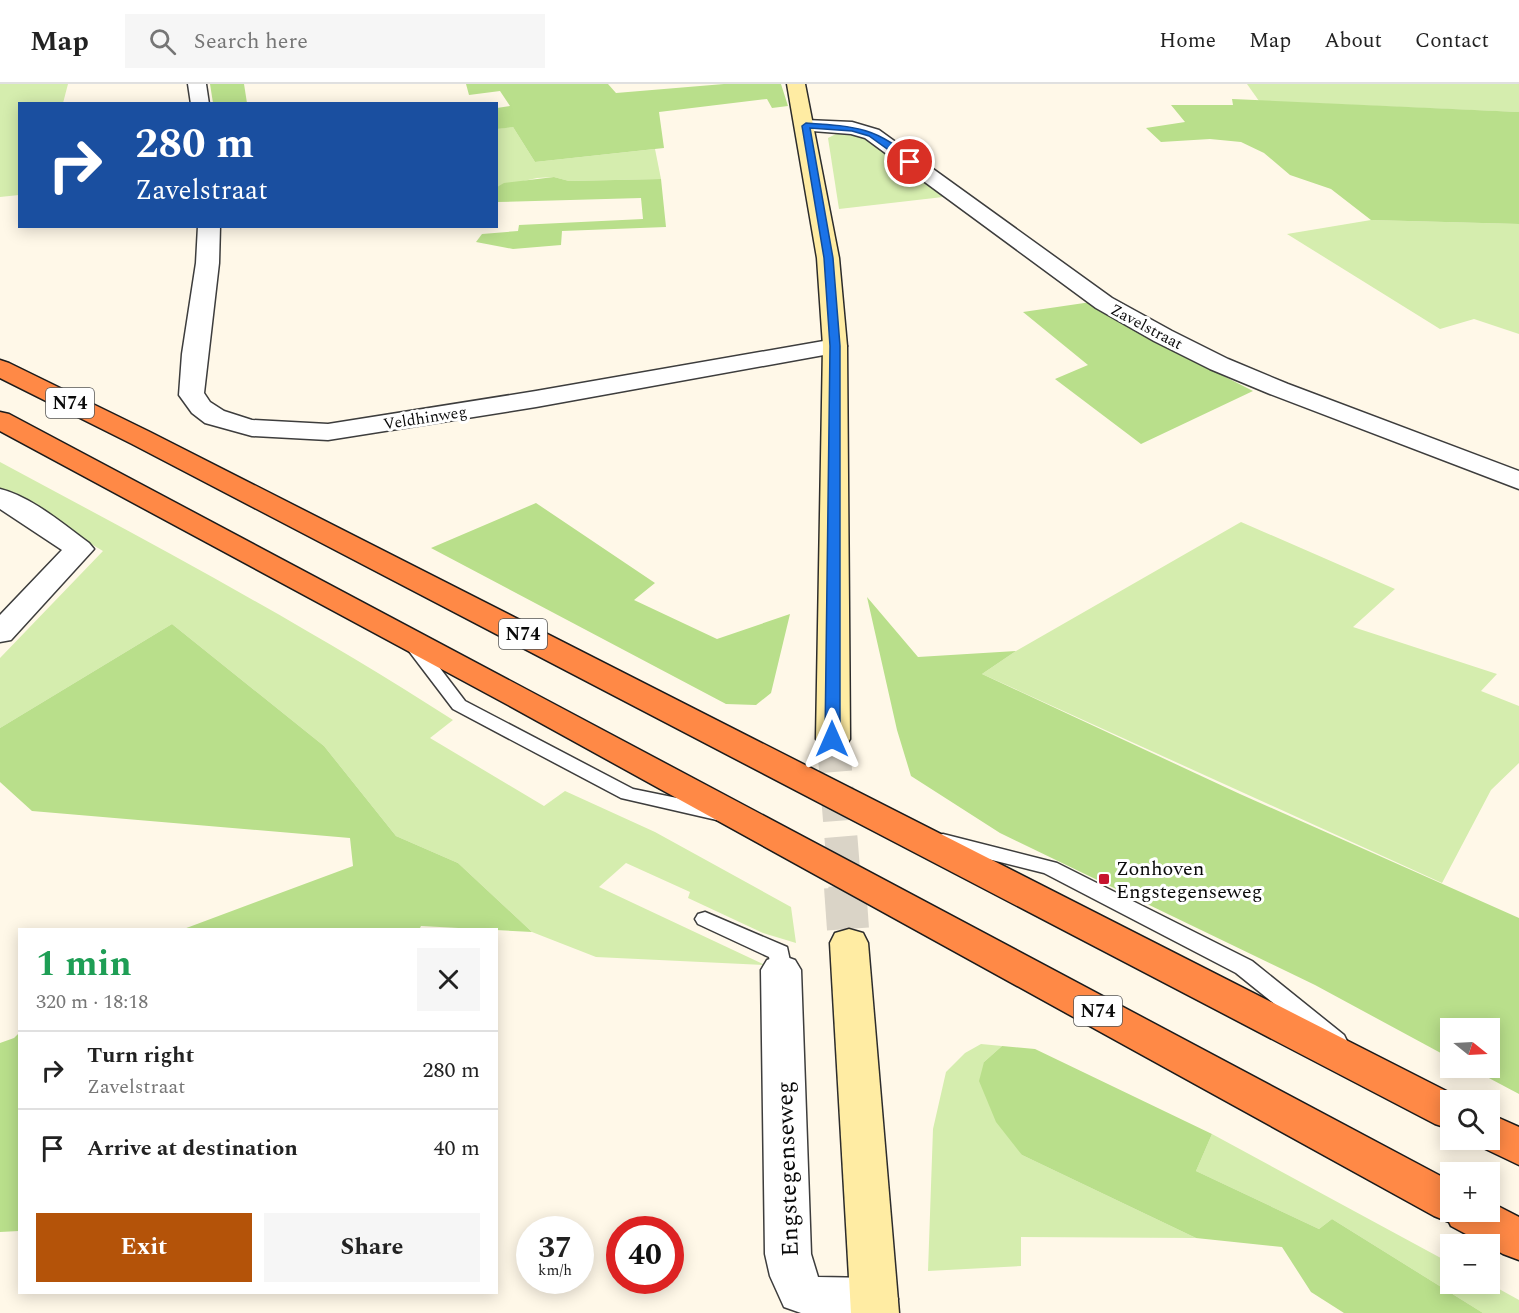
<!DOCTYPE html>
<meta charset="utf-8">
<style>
:root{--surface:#fff;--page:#f6f6f6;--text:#222;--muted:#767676;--line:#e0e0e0;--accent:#b45309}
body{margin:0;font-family:Spectral,serif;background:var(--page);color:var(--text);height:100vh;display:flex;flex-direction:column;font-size:22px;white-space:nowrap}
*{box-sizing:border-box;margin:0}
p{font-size:20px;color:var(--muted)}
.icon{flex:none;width:33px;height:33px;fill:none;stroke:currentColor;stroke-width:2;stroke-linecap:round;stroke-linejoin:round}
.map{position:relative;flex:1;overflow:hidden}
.sheet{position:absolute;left:18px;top:844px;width:480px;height:366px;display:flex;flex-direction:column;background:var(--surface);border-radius:0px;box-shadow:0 3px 15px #0003}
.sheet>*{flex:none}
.top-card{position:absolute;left:18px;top:18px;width:480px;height:126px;border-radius:0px;box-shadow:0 3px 15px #0003;background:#1a4fa0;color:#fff;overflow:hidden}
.needle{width:39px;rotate:108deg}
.tools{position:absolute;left:1440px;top:934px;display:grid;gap:12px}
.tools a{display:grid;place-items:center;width:60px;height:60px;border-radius:0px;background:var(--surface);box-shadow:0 3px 15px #0003;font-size:30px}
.speed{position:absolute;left:516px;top:1132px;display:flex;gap:12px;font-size:30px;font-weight:700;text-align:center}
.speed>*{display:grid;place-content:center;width:78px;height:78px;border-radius:50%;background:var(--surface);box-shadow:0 3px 15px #0003;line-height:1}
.speed small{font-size:15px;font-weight:400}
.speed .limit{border:9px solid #d22;background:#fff;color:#111}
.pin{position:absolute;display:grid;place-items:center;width:51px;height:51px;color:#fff;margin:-26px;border:3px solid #fff;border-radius:50%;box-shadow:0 2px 6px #0007}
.me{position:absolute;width:66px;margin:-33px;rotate:0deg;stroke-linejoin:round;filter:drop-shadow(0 0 4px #0008)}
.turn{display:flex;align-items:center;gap:21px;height:126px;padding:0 18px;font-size:27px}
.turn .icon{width:78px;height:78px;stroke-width:2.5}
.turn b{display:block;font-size:42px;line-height:51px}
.round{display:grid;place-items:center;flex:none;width:63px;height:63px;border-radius:0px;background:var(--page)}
.summary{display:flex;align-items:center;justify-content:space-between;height:102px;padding:0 18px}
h1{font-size:36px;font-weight:700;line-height:45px;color:#1e9e55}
.cta{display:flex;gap:12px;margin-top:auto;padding:12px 18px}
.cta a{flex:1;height:69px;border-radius:0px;background:var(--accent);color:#fff;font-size:24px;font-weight:700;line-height:69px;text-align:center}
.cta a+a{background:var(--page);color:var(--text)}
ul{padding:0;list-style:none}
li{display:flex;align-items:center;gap:18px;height:78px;padding:0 18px;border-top:2px solid var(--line)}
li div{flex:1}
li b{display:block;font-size:22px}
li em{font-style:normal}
header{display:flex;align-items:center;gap:36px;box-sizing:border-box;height:84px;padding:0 30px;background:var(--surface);border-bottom:2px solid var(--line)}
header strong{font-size:28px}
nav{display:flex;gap:33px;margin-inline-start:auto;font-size:21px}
.search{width:420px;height:54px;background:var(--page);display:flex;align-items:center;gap:15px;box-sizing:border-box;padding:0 21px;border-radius:0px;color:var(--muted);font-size:22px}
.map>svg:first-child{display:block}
.green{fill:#d5edae}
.forest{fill:#b9df8b}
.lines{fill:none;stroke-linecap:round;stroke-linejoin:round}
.secondary-tunnel-far1{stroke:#dad4c7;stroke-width:33;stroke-dasharray:33 16;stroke-linecap:butt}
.secondary-tunnel{stroke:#dad4c7;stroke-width:42;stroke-dasharray:42 21;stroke-linecap:butt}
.lane-casing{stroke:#3d3d3d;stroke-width:3}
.street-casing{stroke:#3d3d3d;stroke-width:3}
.secondary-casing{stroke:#2c2c2c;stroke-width:3}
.highway-casing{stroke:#1b1b1b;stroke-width:3}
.lane{fill:#fff;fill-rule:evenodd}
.street{fill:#fff;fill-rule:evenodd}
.secondary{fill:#ffeca3;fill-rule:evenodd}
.highway{fill:#ff8946;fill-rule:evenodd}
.route{fill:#1a73e8;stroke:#114b97;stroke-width:1.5}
.poi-dot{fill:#c7152f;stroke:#fff;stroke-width:2}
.labels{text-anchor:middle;stroke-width:6;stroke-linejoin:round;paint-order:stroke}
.far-street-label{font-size:16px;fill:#0a0a0a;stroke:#fff}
.shield{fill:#fff;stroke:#545454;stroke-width:1.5}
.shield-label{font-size:18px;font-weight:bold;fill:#0a0a0a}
.poi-label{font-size:20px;fill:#0a0a0a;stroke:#fff;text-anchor:start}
.near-street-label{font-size:24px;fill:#0a0a0a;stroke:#fff}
</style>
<header>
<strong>Map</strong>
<div class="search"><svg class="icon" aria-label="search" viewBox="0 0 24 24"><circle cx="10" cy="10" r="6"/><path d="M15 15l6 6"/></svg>Search here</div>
<nav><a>Home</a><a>Map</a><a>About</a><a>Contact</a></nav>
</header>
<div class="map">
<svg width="1519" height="1229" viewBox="0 0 1519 1229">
<rect width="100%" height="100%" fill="#fff8e8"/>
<g class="green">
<path d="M0,0H68L63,19L20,20L19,111L0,113Z"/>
<path d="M1247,0H1519V28L1259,17Z"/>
<path d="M513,43L535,78L655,65L661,95L569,97L554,93L537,94L497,103L496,45Z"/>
<path d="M838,49L862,51L943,113L839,125L828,54Z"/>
<path d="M1371,136L1519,140V250L1474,235L1440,245L1287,150Z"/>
<path d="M0,378C153,460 307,542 453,636L430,654L544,722L565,707L655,748L791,823L796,859L763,849L688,814L690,808L626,779L599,803L765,881L596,873L532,848L458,779L396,752L324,662L172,540L0,644V574L103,467L0,407Z"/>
<path d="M1241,438L1395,505L1353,543L1497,590L1481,607L1519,622V679L1491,706L1442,799L982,590L1016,567Z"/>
<path d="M981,960L1002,962L984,978L1022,1071L1196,1154L1021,1153V1182L928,1187L933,1045L946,988L965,969Z"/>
<path d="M1212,1050L1450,1179V1200H1490L1519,1216V1229H1483L1332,1135L1319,1145L1196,1087Z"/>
</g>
<g class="forest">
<path d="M210,0H244L247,19H213Z"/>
<path d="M466,0H608L616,9L724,0H781L788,22L772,24L767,15L659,28L664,64L535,78L513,43L497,45V24L510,22L500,7L469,11Z"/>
<path d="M1232,15L1519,28V140L1371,136L1331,105L1290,91L1264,69L1241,58L1210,55L1161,58L1146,44L1185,38L1171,21H1233Z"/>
<path d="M554,93L569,97L661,95L666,143L562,147L561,161L513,165L476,158L482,150L518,147L519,141L643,135L641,114L497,118V103L504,99Z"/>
<path d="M1091,218L1153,256L1253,307L1141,360L1055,295L1088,281L1023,228Z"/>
<path d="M536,419L655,499L634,516L717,555L790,530L771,609L756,621L726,620L431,464Z"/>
<path d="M867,513L918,573L1016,567L982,590L1240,710L1519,834V1010L1470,984H1490V945H1450V974L1315,901L1000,749L911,692L897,646Z"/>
<path d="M172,540L324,662L396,752L458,779L532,848L421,842L419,846H181L353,782L350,754L32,727L0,698V644Z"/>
<path d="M19,949V1147L0,1148V959L14,954Z"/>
<path d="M1002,962L1035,965L1212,1050L1196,1087L1319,1145L1332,1135L1483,1229H1344L1311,1208L1282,1163L1196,1154L1022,1071L996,1038L979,997L984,978Z"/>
</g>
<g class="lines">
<path class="secondary-tunnel-far1" d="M833,655L845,804"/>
<path class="secondary-tunnel" d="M845,803L849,859"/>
<g class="lane-casing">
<g id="lane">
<path d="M411,553L417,554L465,617L633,705L721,723L728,725L731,730L728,735L721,737L621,714L453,625L402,558L405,554Z"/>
<path d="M943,750L1057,779L1252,877L1344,951L1347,957L1344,963L1336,966L1328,963L1236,889L1044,789L936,762L933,757L936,752Z"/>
<path d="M705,828L787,863L792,886L789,892L781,894L773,892L769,873L698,840L695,835L698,830Z"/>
</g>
</g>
<g class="street-casing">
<g id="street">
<path d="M188,0H206L209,20H191Z"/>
<path d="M806,36L852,38L879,46L1112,214L1172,247L1228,275L1288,300L1519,387V405L1270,310L1210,285L1154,257L1096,224L865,54L851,50L799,46L796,42L799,38Z"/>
<path d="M198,142H220L219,179L204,309L210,318L224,327L252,336L328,340L536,307L835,255L844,257L847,262L844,267L835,269L536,323L328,356L252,352L205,339L192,329L179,311L182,270L196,179Z"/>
<path d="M0,405C32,413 63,440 89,459L94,465L11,556L0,558V531L62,466L0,425Z"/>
<path d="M781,871L795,876L801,886L811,1170L818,1193L874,1194L891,1200L898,1215L891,1229H801L784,1223L770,1192L765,1170L761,886L767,876Z"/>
</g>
</g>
<g class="secondary-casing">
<g id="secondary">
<path d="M787,0H805L839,174L847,262L850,655L845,663L833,666L821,663L816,655L823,262L817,174Z"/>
<path d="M849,845L863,849L868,859L899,1229H851L830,859L835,849Z"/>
</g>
</g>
<g class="highway-casing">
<g id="highway">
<path d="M0,276L9,279L150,348L1466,1017H1450V1045L1435,1040L132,360L0,294Z"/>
<path d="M0,328L9,330L1450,1097V1128H1490V1118L1519,1133V1176L1503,1170L1451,1142L1449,1138L1434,1132L508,621L0,347Z"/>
<path d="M1490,1030L1519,1043V1081L1475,1060L1472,1056H1490Z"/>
</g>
</g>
<use href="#lane" class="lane"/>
<use href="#street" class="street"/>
<use href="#secondary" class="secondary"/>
<use href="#highway" class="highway"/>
</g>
<path class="route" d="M806,39C853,42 879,43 915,78L908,80L869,52L852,47L810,44L833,174L840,262V655L832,659L825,655L830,262L824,174L802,42Z"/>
<rect class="poi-dot" x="1098" y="789" width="12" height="12" rx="3"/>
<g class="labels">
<g class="far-street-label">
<text transform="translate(1147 242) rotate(28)" y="6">Zavelstraat</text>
<text transform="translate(425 333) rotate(-9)" y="6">Veldhinweg</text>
</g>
<g class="shield">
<rect x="46" y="304" width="48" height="30" rx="4.5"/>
<rect x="499" y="535" width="48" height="30" rx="4.5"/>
<rect x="1074" y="912" width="48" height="30" rx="4.5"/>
</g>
<g class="shield-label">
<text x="70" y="325">N74</text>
<text x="523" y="556">N74</text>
<text x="1098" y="933">N74</text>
</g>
<g class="poi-label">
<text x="1116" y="791">Zonhoven<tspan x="1116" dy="23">Engstegenseweg</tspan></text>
</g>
<g class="near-street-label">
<text transform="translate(787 1085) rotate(-92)" y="8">Engstegenseweg</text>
</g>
</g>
</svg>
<div class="tools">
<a><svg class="needle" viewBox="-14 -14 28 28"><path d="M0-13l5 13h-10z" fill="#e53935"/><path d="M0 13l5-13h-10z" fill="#767676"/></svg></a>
<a><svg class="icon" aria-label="search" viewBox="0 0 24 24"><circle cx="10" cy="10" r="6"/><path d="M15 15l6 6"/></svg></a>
<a>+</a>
<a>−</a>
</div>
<div class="speed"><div>37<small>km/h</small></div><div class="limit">40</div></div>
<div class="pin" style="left:910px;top:78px;background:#d93025"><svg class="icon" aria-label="arrive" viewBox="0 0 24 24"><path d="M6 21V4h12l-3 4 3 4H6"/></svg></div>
<svg class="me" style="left:832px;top:655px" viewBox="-20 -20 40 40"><path d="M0-17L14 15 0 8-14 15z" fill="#1a73e8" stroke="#fff" stroke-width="4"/></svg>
<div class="top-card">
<div class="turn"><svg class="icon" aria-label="right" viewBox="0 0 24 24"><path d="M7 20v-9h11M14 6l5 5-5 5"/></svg><div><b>280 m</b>Zavelstraat</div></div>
</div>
<section class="sheet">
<div class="summary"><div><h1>1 min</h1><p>320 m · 18:18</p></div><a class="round"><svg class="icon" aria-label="close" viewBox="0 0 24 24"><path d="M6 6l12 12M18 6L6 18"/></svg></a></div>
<ul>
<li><svg class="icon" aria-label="right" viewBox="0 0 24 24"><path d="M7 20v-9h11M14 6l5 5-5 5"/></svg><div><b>Turn right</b><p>Zavelstraat</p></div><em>280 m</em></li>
<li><svg class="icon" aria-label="arrive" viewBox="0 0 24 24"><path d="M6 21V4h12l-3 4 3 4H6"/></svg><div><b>Arrive at destination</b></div><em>40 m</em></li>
</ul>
<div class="cta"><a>Exit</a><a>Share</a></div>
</section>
</div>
